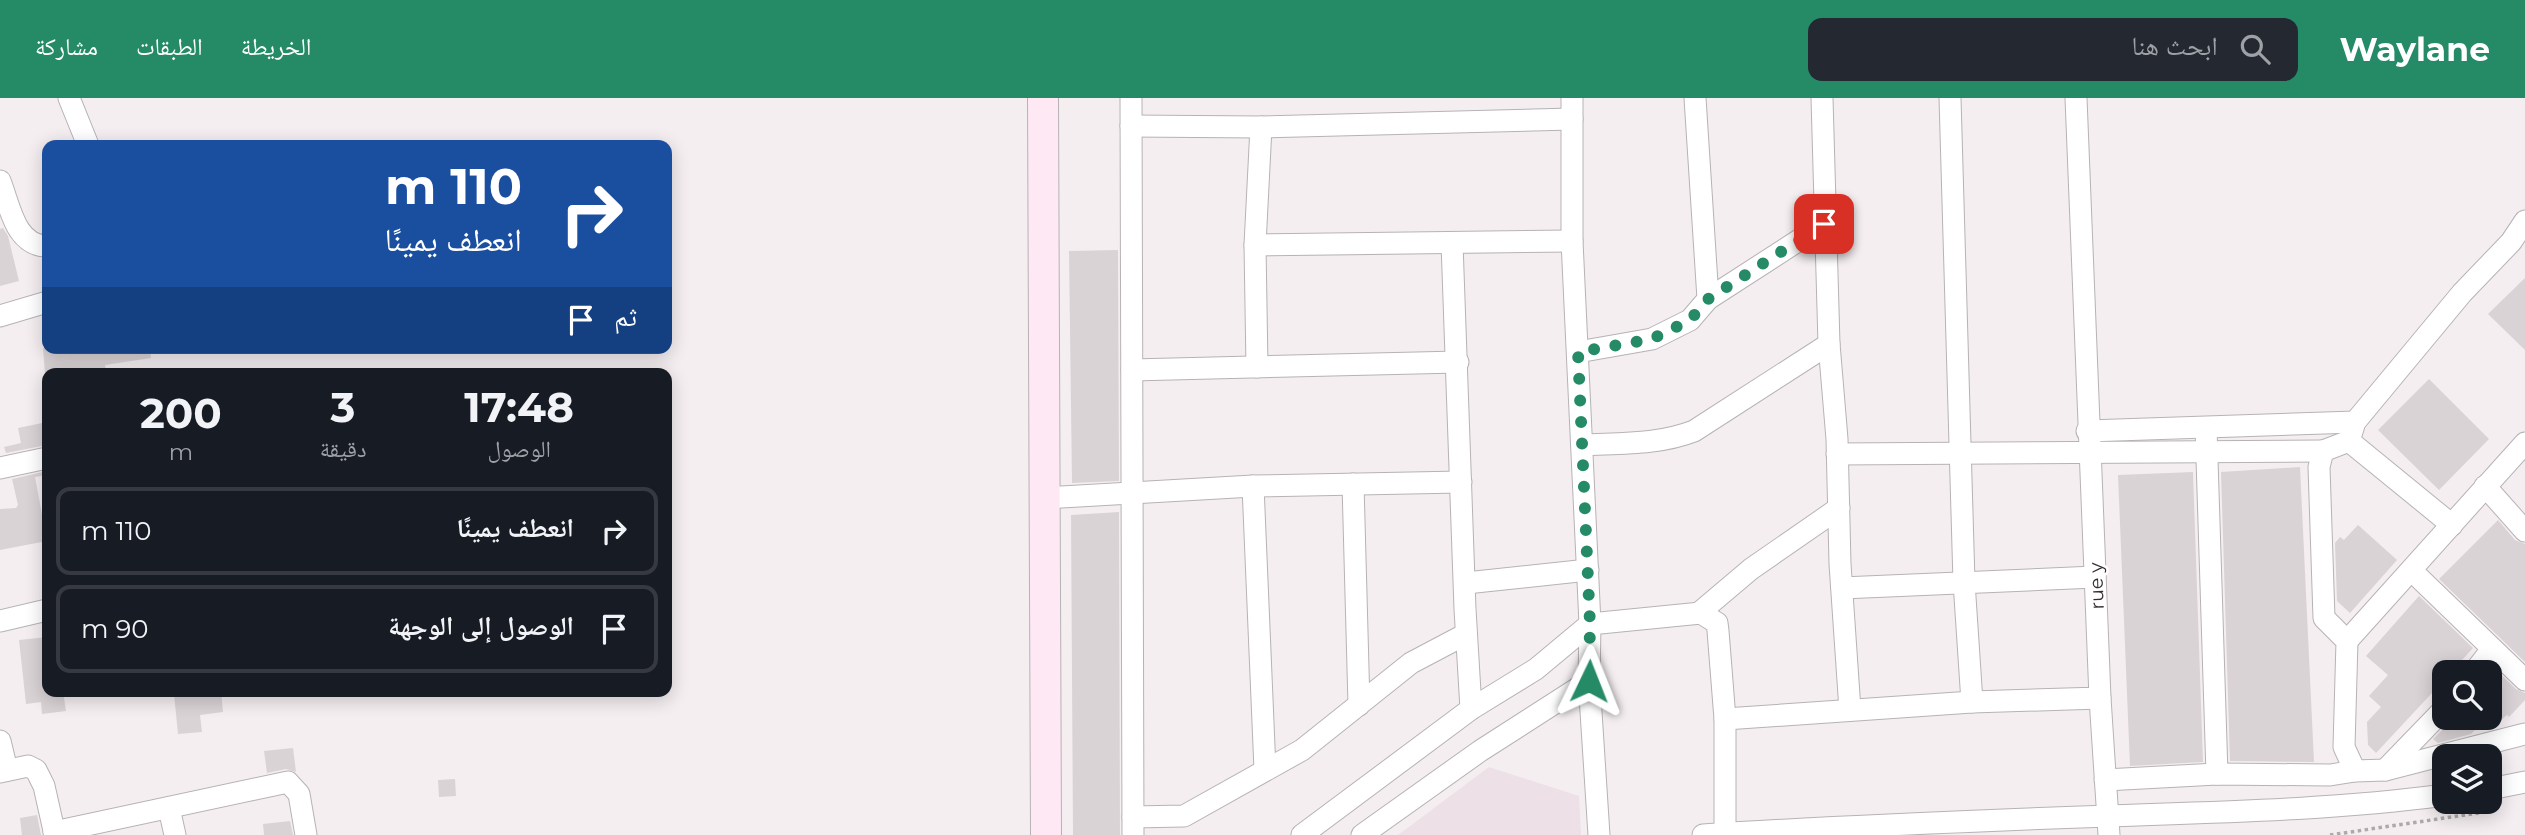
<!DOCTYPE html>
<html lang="ar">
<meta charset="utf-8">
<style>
:root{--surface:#171b24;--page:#242831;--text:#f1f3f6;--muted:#9ea1a6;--line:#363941;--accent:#258b66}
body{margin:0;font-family:Montserrat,"Noto Naskh Arabic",sans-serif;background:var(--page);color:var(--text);direction:rtl;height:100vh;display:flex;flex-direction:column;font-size:26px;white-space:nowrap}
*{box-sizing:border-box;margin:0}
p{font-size:23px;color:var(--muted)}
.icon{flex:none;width:38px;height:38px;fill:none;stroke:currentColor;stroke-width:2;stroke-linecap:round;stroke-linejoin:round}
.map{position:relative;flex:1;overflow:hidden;direction:ltr}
.side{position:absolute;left:42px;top:270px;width:630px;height:329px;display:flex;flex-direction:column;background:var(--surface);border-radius:14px;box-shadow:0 4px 18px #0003;direction:rtl}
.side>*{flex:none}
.top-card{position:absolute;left:42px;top:42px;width:630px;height:214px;border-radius:14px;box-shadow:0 4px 18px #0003;direction:rtl;background:#1a4fa0;color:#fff;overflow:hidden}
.buttons{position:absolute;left:2432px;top:562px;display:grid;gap:14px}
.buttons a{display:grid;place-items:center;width:70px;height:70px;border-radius:14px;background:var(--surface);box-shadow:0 4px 18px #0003;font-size:35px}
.pin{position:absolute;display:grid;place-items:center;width:60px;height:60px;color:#fff;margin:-30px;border-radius:14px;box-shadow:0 4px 10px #0006}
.me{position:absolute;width:77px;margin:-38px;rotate:2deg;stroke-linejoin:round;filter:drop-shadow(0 0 5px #0008)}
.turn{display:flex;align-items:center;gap:24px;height:147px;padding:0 35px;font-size:32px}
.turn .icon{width:91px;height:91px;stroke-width:2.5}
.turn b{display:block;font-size:49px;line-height:60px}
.then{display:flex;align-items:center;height:66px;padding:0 35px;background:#0003;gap:14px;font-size:26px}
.eta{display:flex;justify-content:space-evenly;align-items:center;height:119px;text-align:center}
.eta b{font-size:42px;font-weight:700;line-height:49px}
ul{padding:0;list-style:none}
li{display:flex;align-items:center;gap:21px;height:88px;margin:0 14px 10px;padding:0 21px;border:4px solid var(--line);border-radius:14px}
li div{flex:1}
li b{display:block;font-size:26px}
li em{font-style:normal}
header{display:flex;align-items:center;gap:42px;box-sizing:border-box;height:98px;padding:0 35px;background:var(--accent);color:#fff}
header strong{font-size:33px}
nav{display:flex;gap:38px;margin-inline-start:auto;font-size:24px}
.search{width:490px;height:63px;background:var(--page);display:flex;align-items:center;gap:18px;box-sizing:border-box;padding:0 24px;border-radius:14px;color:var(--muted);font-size:26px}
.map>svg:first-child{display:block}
.built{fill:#ede0e7}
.building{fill:#d9d3d6}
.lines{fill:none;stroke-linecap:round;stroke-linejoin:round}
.street-casing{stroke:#b7b2b5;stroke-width:23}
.secondary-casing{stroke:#b7b2b5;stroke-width:32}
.path{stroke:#aea9ab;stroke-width:3.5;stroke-dasharray:3.5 3.5;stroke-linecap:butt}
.street{stroke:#fff;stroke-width:21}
.secondary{stroke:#fde8f4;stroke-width:30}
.route{stroke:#258b66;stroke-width:12;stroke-dasharray:0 21.6}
.labels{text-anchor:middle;stroke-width:5;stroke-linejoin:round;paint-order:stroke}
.street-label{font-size:19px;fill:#312f30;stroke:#fffdfe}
</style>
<header>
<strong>Waylane</strong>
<div class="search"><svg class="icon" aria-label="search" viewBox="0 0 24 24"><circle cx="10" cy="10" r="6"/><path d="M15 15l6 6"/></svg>ابحث هنا</div>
<nav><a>الخريطة</a><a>الطبقات</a><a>مشاركة</a></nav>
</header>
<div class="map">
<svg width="2525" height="737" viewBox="0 0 2525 737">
<rect width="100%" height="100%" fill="#f4eef1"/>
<path class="built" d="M1489,669L1579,698L1581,737H1398Z"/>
<g class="building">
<path d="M3,130L8,138L19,183L0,188V131Z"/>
<path d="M1118,152L1119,383L1072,385L1069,153Z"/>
<path d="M2525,180V252L2488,216Z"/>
<path d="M43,250H150L151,260L105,267L106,275H45Z"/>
<path d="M2429,281L2489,341L2439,392L2378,332Z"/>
<path d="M47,324V347L6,355L4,349L21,345L18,330Z"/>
<path d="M2300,369L2314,664L2230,663L2221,374Z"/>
<path d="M47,373V377L35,379L47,443L0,452V411L16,410L18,407L12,381Z"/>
<path d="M2193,374L2203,664L2130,668L2118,377Z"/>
<path d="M1119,414L1120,737H1073L1071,417Z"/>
<path d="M2498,422L2515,442L2525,446V564L2439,481Z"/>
<path d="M2358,427L2397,462L2350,515L2337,503L2335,445L2340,439L2344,442Z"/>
<path d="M2419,498L2473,550L2451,574H2445V581L2376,655L2368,647L2367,624L2381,609L2369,598L2388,577L2366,558Z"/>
<path d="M47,539V593H63L66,613L42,616L41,604L26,606L19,542Z"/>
<path d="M2494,570L2516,591L2525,595V602L2509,619L2507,617L2490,631V575Z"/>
<path d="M200,593H221L223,614L200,617L202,634L178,636L174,596Z"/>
<path d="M2454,620H2487L2471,636L2438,645L2433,641Z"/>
<path d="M293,650L296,674L286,671L267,675L264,653Z"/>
<path d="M455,681L456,698L439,699L438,682Z"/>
<path d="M37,717L41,737H22L20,720Z"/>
<path d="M290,723L293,737H264L263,726Z"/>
</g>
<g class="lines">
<g class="street-casing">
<g id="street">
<path d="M69,0L88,47"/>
<path d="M1131,0L1133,737"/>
<path d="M1572,0V143L1590,526L1589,583L1599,737"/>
<path d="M1695,0L1708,201"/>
<path d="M1822,0L1829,246L1837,341L1840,466L1850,612"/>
<path d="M1950,0L1964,484L1972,604"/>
<path d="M1131,28L1261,29L1572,21"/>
<path d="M0,83C10,108 15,148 47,148"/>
<path d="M2525,123L2511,144L2462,195L2355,324L2349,343L2323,353L2319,369L2324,520L2347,543L2344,649L2355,673L2385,672L2525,636"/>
<path d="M1452,145L1465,511L1471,611"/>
<path d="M1255,147L1572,143"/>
<path d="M0,218L47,204"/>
<path d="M1578,254L1652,241L1690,222L1708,201L1824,126"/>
<path d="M1257,269L1255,147L1261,29"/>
<path d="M1132,272L1458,264"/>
<path d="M2206,330L2217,676"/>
<path d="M2087,333L2355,324"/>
<path d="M2349,343L2452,427"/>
<path d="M1582,347C1620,345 1658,347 1694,333L1829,246"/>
<path d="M1837,356L2323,353"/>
<path d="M0,370L47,360"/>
<path d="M1353,386L1359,607"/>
<path d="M1253,388L1265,672"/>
<path d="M2485,388L2525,433"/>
<path d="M1044,400L1253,388L1461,384"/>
<path d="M2412,473L2525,582"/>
<path d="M1466,485L1588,472"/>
<path d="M1842,490L2095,479"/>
<path d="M1699,515L1751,471L1839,410"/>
<path d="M0,523L47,512"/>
<path d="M2347,543L2525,345"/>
<path d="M2474,574L2492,551"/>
<path d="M2100,600L2109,737"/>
<path d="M1725,621L1972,604L2100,600L2076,0"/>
<path d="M0,643L7,672"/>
<path d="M2385,672L2445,610"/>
<path d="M0,674L28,668L36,672L44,688L55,737"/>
<path d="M2105,682L2217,676L2330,677L2355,673"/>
<path d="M2490,691L2525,684"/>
<path d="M169,710L175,737"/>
<path d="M1133,719L1184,718L1302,652L1411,565L1466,536"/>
<path d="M54,734L288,684L299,696L306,737"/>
<path d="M1302,737L1471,611L1536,571L1590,526L1701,515L1717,525L1718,533L1725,621V736"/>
<path d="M1362,737L1480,653L1589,583"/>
<path d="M1703,737C1837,728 1972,723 2106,718C2219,714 2332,712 2445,697"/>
</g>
</g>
<g class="secondary-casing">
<path id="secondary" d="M1043,0L1046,737"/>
</g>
<path class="path" d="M2330,737L2492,713"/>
<use href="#street" class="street"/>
<use href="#secondary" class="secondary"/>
</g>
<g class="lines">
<path class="route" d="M1589,583L1590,526L1578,254L1652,241L1690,222L1708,201L1824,126"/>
</g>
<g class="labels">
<g class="street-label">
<text transform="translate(2096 488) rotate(-92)" y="7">rue y</text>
</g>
</g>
</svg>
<div class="buttons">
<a><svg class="icon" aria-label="search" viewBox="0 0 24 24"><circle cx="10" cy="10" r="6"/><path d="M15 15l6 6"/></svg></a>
<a><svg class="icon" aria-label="layers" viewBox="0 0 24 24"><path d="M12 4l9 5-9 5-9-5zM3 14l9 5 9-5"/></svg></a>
</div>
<div class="pin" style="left:1824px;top:126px;background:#d93025"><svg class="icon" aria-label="arrive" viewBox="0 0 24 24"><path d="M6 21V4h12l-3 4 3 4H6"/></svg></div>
<svg class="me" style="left:1589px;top:583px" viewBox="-20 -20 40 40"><path d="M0-17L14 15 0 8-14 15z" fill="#258b66" stroke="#fff" stroke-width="4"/></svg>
<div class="top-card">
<div class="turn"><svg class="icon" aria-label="right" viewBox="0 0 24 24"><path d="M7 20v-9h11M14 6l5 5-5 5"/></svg><div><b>110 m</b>انعطف يمينًا</div></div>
<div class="then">ثم<svg class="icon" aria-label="arrive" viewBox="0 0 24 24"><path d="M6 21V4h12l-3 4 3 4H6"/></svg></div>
</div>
<section class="side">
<div class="eta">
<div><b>17:48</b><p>الوصول</p></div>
<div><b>3</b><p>دقيقة</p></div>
<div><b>200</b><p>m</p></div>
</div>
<ul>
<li><svg class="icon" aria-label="right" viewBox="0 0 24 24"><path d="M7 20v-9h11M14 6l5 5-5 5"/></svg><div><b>انعطف يمينًا</b></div><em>110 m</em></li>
<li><svg class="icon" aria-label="arrive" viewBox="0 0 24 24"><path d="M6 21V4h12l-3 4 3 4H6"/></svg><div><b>الوصول إلى الوجهة</b></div><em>90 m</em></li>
</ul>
</section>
</div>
